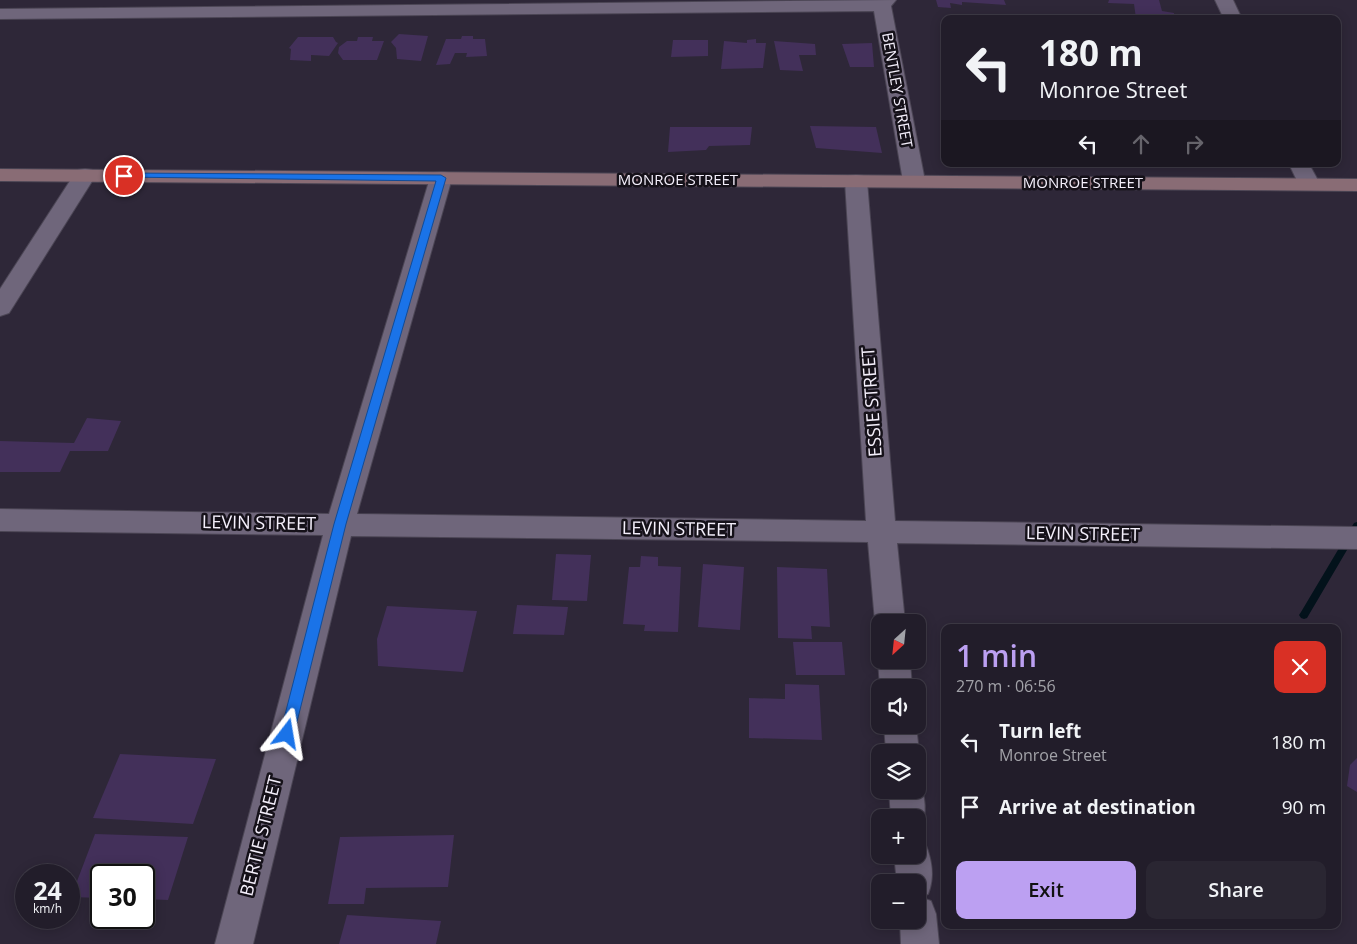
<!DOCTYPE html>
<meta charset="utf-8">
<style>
:root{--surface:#221d2a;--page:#2a2632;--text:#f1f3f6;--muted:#a2a2a8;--line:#3f3b47;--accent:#bca0f2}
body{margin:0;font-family:"Open Sans",sans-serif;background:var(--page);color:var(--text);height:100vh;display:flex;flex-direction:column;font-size:19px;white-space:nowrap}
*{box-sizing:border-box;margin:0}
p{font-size:16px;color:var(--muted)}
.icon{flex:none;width:28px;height:28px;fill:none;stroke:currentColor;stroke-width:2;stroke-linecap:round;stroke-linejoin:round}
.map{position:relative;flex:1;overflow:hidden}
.panel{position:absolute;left:941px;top:624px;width:400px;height:305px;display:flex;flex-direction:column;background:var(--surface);border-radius:10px;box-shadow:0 2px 12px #0003,0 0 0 1px var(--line)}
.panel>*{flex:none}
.guide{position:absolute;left:941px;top:15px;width:400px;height:152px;border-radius:10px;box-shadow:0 2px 12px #0003,0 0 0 1px var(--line);background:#221d2a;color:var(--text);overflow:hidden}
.needle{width:32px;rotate:207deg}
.controls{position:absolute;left:871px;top:614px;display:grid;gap:10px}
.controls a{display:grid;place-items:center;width:55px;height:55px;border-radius:10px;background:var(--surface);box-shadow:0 2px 12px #0003,0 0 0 1px var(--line);font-size:25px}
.speed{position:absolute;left:15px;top:864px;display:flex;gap:10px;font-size:25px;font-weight:700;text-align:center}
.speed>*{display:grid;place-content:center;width:65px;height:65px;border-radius:50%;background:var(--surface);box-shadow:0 2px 12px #0003,0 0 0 1px var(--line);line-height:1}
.speed small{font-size:12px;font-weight:400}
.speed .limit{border:2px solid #111;border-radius:8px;background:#fff;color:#111}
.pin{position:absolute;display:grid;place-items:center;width:42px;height:42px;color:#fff;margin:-21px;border:2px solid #fff;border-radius:50%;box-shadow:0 1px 5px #0007}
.me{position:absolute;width:55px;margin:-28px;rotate:14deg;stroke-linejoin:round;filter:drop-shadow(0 0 4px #0008)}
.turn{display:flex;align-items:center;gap:18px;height:105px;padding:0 15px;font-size:22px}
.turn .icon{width:65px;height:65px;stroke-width:2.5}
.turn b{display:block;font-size:35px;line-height:42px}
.lanes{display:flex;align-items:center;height:48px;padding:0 15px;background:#0003;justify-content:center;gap:25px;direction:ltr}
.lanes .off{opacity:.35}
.round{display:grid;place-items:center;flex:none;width:52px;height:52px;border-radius:10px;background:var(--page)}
.summary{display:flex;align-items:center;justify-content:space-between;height:85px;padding:0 15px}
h1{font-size:30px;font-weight:600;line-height:38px;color:var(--accent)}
.action{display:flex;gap:10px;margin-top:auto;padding:10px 15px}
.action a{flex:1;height:58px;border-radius:10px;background:var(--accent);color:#111;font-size:20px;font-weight:600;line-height:58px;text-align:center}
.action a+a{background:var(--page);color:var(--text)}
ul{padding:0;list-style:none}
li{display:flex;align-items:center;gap:15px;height:65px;padding:0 15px}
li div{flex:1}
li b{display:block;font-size:19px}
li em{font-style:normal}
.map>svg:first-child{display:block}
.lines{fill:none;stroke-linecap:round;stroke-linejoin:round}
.stream{fill:#03121b;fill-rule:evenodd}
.building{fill:#43305a}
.minor-casing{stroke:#4b4554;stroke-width:2}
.secondary-casing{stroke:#4b4554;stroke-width:2}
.minor{fill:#6f667b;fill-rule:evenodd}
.secondary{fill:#896c75;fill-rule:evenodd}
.route{fill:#1a73e8;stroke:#114b97}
.labels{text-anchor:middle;stroke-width:5;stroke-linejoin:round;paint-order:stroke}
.far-street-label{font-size:15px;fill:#f4effb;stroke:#151119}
.street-label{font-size:18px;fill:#f4effb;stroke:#151119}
</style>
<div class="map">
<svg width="1357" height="944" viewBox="0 0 1357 944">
<rect width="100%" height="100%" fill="#2e2738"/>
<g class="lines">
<path class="stream" d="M1357,522V533L1307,618L1304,619L1301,618L1299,615L1301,612L1354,523Z"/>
</g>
<g class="building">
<path d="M936,0H1004L1006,5L962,2V5L950,3L951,8L938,7Z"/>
<path d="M1109,0H1159L1162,11L1174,13V19L1154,16L1155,19L1136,18L1134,4L1108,3Z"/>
<path d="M399,34L428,36L421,61L397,59L396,48L391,42Z"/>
<path d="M462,36H473V39H485L487,56L466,57L467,53H455L450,64L436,65L446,39H461Z"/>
<path d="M298,37H333L336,42L338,43L329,56L311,55V61L290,60L291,49L289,48Z"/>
<path d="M358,37H373L372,41H384L377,60H343L338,53L339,47L347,41H357Z"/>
<path d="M756,39V43H766L763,68L721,69L724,41L747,43V40Z"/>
<path d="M673,40H708V56L671,57Z"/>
<path d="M774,41L815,44L816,55H799L803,71L780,70Z"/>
<path d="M872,43L874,67H850L842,44Z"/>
<path d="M810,126L876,127L882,153L816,148Z"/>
<path d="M670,127H752L750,145L709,146L706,150L668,152Z"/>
<path d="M87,418L121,421L108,451H70L60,472H0V441L74,443Z"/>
<path d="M556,554L591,555L587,601L552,600Z"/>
<path d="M641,556L658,557V566L681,567L678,632L644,631L645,625L623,624L629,567H640Z"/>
<path d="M703,564L744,567L740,630L698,627Z"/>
<path d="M777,567L827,569L830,627L811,626L812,639L778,638Z"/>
<path d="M517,605L568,607L564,635L513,634Z"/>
<path d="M387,606L477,611L463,672L378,666L377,639Z"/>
<path d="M793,642H842L845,675H796Z"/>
<path d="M785,684L819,685L822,740L749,738V698L785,699Z"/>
<path d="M120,754L216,759L193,824L93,818Z"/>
<path d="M1357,758V792L1347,786L1350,765Z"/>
<path d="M95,834L188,837L168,900L144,899V875H101V898L71,897Z"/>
<path d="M454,835L448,887L366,888L364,904H328L340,837Z"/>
<path d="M347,915L441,921L436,944H339Z"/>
</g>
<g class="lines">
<g class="minor-casing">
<g id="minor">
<path d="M896,0L891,6L925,181L922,186L914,187L906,186L903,181L874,11L0,19V9Z"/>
<path d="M1215,0H1233L1242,19H1224Z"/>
<path d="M1289,164H1309L1320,184L1317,189L1309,190L1301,189Z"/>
<path d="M85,169L93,170L96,175L9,313L0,316V289L77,170Z"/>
<path d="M441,172L449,173L452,178L357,514L866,521L845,181L848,176L856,175L864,176L867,181L895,521L1357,527V549L897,543L905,622H880V631L875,622L868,542L351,536L253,944H215L323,535L0,531V509L329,514L430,178L433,173Z"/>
<path d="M880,657V660H910L912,688H880L878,660Z"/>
<path d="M884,725H916L919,752L918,754V752H886Z"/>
<path d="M918,779C925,795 928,813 920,829L918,830V818H891L889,790H918Z"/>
<path d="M918,840L925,843C932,860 935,877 928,894L920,897L931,901L936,914L939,944H901L900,920H918V882H897L894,855H918Z"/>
</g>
</g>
<g class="secondary-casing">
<path id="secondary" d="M0,169L1357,179V191L0,181Z"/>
</g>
<use href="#minor" class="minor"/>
<use href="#secondary" class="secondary"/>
</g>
<path class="route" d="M124,173L441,175L446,178L346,524L294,734L292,738L287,740L282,738L280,734L334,524L436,181L121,177L120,176Z"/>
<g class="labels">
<g class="far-street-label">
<text transform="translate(897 90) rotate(80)" y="5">BENTLEY STREET</text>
<text x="678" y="185">MONROE STREET</text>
<text x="1083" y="188">MONROE STREET</text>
</g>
<g class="street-label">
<text transform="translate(872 402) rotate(-94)" y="6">ESSIE STREET</text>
<text transform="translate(259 523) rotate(1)" y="6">LEVIN STREET</text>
<text transform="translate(679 529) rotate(1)" y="6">LEVIN STREET</text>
<text transform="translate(1083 534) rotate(1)" y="6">LEVIN STREET</text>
<text transform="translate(261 836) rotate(-76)" y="6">BERTIE STREET</text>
</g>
</g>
</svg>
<div class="controls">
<a><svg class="needle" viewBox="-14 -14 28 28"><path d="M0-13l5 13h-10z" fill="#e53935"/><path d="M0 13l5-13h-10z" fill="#a2a2a8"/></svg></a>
<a><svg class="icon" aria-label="sound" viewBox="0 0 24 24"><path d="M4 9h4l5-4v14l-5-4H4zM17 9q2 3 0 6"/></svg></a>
<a><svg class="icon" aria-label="layers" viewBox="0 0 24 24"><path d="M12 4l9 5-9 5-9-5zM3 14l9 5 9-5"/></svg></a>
<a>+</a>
<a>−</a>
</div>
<div class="speed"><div>24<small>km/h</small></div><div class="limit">30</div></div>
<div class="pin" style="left:124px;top:176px;background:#d93025"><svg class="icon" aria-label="arrive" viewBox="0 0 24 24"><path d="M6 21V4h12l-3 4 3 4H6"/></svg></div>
<svg class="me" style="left:287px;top:734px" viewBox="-20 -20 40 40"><path d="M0-17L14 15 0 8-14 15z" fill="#1a73e8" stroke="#fff" stroke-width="4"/></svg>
<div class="guide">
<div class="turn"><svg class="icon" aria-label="left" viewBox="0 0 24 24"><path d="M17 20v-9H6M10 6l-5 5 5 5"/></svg><div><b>180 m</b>Monroe Street</div></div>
<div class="lanes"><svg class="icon" aria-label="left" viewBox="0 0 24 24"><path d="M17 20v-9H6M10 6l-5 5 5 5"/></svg><svg class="icon off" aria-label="ahead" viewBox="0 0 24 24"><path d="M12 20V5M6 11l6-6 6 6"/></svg><svg class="icon off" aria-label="right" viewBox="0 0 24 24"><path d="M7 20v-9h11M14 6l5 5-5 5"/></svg></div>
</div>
<section class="panel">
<div class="summary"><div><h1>1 min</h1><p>270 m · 06:56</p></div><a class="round" style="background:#d93025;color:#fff"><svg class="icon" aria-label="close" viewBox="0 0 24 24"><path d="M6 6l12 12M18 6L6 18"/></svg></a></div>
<ul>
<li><svg class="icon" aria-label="left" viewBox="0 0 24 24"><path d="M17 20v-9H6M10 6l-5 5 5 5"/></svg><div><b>Turn left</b><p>Monroe Street</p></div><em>180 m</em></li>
<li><svg class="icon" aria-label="arrive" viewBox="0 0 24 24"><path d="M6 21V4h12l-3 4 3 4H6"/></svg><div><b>Arrive at destination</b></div><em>90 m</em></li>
</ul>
<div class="action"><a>Exit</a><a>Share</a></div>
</section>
</div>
